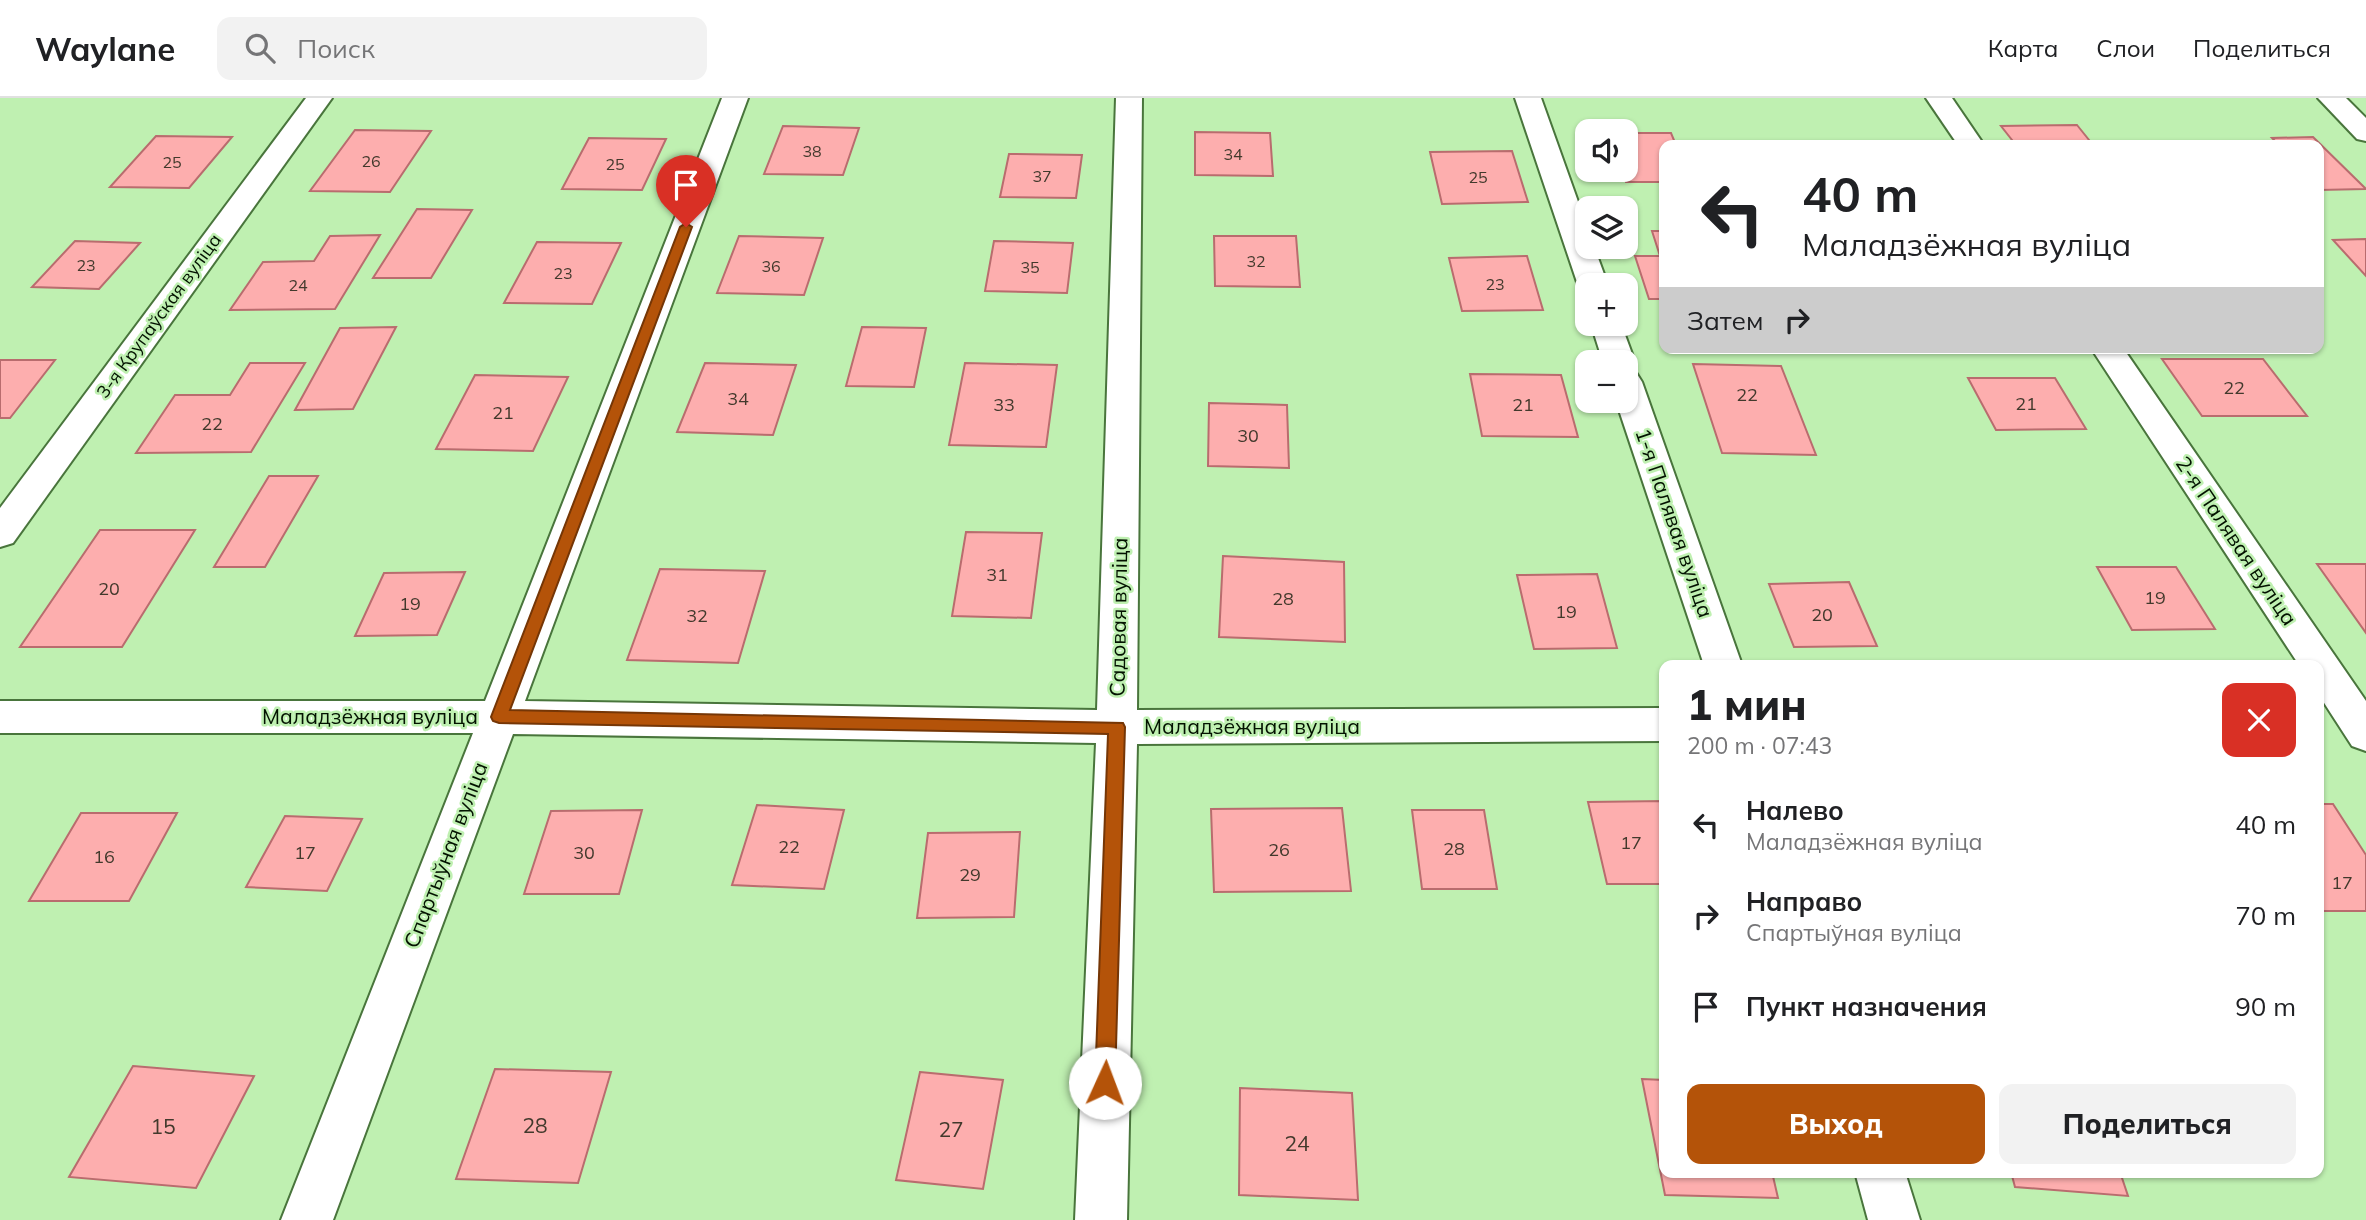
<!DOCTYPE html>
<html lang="ru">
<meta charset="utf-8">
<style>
:root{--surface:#fff;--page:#f2f2f2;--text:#202124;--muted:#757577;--line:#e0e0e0;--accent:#b45309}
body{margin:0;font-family:Mulish,sans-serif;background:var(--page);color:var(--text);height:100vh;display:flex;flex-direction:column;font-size:26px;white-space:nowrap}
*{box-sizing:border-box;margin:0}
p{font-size:23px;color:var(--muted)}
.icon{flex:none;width:38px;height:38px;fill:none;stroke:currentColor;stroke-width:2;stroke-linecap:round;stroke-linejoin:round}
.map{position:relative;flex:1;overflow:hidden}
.details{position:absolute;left:1659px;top:562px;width:665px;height:518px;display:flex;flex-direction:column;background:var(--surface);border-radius:14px;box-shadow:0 2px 5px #0004}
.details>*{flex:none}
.guide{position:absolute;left:1659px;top:42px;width:665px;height:214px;border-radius:14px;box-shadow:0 2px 5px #0004;background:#fff;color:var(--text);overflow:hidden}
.buttons{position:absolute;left:1575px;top:21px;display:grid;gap:14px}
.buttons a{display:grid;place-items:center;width:63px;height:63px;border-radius:14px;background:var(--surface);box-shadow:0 2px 5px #0004;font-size:35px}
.pin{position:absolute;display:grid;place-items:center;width:60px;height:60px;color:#fff;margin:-72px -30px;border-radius:50% 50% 50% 0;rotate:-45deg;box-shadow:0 0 7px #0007}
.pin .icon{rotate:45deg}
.me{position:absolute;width:77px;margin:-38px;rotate:2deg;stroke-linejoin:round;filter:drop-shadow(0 0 5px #0008)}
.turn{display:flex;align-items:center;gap:24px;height:147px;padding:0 28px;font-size:32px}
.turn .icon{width:91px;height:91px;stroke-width:2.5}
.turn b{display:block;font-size:49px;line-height:60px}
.then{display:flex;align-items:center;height:66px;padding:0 28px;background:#0003;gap:14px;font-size:26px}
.round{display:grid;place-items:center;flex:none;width:74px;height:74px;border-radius:14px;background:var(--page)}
.overview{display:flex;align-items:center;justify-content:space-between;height:119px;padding:0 28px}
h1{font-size:42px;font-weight:800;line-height:52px}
.primary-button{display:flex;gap:14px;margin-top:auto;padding:14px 28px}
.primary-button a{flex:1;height:80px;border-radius:14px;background:var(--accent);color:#fff;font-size:28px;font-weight:800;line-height:80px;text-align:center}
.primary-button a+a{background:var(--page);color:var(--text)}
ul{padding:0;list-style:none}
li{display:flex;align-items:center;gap:21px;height:91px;padding:0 28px}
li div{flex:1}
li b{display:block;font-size:26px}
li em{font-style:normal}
header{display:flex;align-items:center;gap:42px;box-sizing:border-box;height:98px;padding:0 35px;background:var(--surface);border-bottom:2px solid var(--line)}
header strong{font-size:33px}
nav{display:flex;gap:38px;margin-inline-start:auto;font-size:24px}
.search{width:490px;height:63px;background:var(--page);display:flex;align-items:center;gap:18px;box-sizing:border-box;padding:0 24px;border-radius:14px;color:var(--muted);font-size:26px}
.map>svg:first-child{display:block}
.building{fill:#fdaeae;stroke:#b96c6e;stroke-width:2}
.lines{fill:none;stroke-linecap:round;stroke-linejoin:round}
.street-casing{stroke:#49753c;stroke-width:4}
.street{fill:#fff;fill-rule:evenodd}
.route{fill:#b45309;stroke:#753606;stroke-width:2}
.labels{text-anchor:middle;stroke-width:5;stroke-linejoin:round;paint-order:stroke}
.far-number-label{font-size:16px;fill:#42392c}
.far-street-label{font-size:18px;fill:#031200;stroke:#bff0b1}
.number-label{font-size:18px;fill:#42392c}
.street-label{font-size:21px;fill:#031200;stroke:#bff0b1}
.near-number-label{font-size:21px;fill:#42392c}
</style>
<header>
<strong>Waylane</strong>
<div class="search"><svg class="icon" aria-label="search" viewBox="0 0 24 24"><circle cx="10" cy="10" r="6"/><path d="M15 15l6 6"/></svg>Поиск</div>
<nav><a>Карта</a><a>Слои</a><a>Поделиться</a></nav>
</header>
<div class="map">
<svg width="2366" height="1122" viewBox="0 0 2366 1122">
<rect width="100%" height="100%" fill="#bff0b1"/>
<g class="building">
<path d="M2077,27L2093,47H2016L2001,28Z"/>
<path d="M783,28L859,30L843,77L764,76Z"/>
<path d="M355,32L431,33L390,94L310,93Z"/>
<path d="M1195,34L1270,35L1273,78L1195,77Z"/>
<path d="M1626,35H1671L1676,47H1664V84H1626L1621,72H1626Z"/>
<path d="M156,38L232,39L189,90L110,89Z"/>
<path d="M2313,39L2366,91L2319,92V47H2279L2272,40Z"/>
<path d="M589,40L666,41L642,92L562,91Z"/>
<path d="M1512,53L1528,104L1442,106L1430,54Z"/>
<path d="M1009,56L1082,57L1076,100L1000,99Z"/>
<path d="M417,111L472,112L431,180H373Z"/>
<path d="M1652,133H1664V201H1649L1635,158H1660Z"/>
<path d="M380,137L335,211L230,212L263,164L314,163L330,138Z"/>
<path d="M739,138L823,140L804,197L717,195Z"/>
<path d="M1214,138H1296L1300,189L1215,188Z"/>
<path d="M2366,141V178L2333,142Z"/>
<path d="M75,143L140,145L99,191L32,189Z"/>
<path d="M994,143L1073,145L1067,195L985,193Z"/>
<path d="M537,144L621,145L592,206L504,205Z"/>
<path d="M1527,158L1543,212L1462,213L1449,160Z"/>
<path d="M396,229L353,311L295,312L340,230Z"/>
<path d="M862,229L926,230L914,289L846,288Z"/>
<path d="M2162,261H2263L2307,318H2202Z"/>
<path d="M0,262H55L10,320H0Z"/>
<path d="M250,265H305L251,354L136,355L175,297H230Z"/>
<path d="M705,265L796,267L773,337L677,334Z"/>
<path d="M965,265L1057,267L1046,349L949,347Z"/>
<path d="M1693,266L1781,268L1816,357L1722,355Z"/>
<path d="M1470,276L1561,277L1578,339L1482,338Z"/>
<path d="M475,277L568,279L533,353L436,351Z"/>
<path d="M1968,280H2055L2086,331L1996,332Z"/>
<path d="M1209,305L1287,307L1289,370L1208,368Z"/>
<path d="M269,378H318L265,469H214Z"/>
<path d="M100,432H195L122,549H20Z"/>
<path d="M966,434L1042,435L1031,520L952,518Z"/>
<path d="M1223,458L1344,464L1345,544L1219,539Z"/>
<path d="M2317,466H2366V535Z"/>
<path d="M2097,469H2176L2215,531L2132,532Z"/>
<path d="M660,471L765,473L738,565L627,562Z"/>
<path d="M465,474L437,537L355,538L384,475Z"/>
<path d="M1597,476L1617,550L1534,551L1517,477Z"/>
<path d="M1849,484L1877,548L1794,549L1769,486Z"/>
<path d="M1664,703V786H1607L1588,704Z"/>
<path d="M2319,706H2333L2366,757V813H2319Z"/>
<path d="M757,707L844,712L824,791L732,787Z"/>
<path d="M1342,710L1351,793L1214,794L1211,711Z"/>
<path d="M642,712L619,796H524L551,713Z"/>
<path d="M1412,712H1484L1497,791H1422Z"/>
<path d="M81,715H177L129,803H29Z"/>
<path d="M285,718L362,721L327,793L246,789Z"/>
<path d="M1020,734L1014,819L917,820L928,735Z"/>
<path d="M133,968L254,978L196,1090L69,1079Z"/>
<path d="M495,971L611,974L578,1085L456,1081Z"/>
<path d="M920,974L1003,982L983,1091L896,1082Z"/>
<path d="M1642,981L1664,982V1074H1772L1778,1100L1665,1097Z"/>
<path d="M1240,990L1352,995L1358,1102L1239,1097Z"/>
<path d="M2011,1074H2120L2128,1098L2015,1089Z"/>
</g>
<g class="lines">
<g class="street-casing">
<g id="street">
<path d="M306,0H332L13,445L0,449V410Z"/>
<path d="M722,0H748L525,603L1097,612L1116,0H1142L1137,612L1664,610V643L1137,646L1127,1122H1075L1096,645L513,636L333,1122H281L473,635H0V603H485Z"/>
<path d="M1515,0H1541L1587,129V149H1594L1608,187H1587V195L1582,194L1578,187Z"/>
<path d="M1926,0H1952L1984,47H1958Z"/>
<path d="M2318,0H2346L2366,20V43L2357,41Z"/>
<path d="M1591,226H1621L1635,264L1630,271L1626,273V264H1603Z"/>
<path d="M2091,250H2123L2366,603V653L2352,648L2319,597V567H2299Z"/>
<path d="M1626,273L1637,276L1642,284L1742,567H1704L1616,303H1626Z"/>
<path d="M1855,1074H1905L1920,1122H1868Z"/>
</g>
</g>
<use href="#street" class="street"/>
</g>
<path class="route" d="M686,125L692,129L510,612L1123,625L1125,629L1115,985L1112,992L1105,995L1098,992L1095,985L1108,636L499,625L493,623L491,619L680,129Z"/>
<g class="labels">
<g class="far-number-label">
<text x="812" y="59">38</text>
<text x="1233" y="62">34</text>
<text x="371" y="69">26</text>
<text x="172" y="70">25</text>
<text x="615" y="72">25</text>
<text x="1042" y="84">37</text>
<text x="1478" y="85">25</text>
<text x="1256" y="169">32</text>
<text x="86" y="173">23</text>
<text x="771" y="174">36</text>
<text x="1030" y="175">35</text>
<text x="563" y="181">23</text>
<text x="1495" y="192">23</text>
<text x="298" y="193">24</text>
</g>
<g class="far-street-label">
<text transform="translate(159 218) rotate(-54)" y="6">3-я Крупаўская вуліца</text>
</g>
<g class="number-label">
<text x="2234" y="296">22</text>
<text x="1747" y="303">22</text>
<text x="738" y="307">34</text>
<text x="2026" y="312">21</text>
<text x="1004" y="313">33</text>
<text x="1523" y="313">21</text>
<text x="503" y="321">21</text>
<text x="212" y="332">22</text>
<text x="1248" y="344">30</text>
<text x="997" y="483">31</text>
<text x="109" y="497">20</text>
<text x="2155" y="506">19</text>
<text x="1283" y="507">28</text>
<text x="410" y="512">19</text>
<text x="1566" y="520">19</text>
<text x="1822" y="523">20</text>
<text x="697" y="524">32</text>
<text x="1631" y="751">17</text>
<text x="789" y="755">22</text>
<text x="1454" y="757">28</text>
<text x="1279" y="758">26</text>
<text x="305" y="761">17</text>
<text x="584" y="761">30</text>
<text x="104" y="765">16</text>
<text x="970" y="783">29</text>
<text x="2342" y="791">17</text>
</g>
<g class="street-label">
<text transform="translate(1674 425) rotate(71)" y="7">1-я Палявая вуліца</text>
<text transform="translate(2236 443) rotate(56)" y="7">2-я Палявая вуліца</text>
<text transform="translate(1119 519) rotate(-89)" y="7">Садовая вуліца</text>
<text x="370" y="626">Маладзёжная вуліца</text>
<text x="1252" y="636">Маладзёжная вуліца</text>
<text transform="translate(446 757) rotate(-69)" y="7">Спартыўная вуліца</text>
</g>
<g class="near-number-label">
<text x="535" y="1035">28</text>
<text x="163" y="1036">15</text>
<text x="951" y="1039">27</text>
<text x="1297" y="1053">24</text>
</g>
</g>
</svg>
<div class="buttons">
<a><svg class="icon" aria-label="sound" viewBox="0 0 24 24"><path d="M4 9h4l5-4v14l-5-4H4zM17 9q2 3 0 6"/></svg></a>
<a><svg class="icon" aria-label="layers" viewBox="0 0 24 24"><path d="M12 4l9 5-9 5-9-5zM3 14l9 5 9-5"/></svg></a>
<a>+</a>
<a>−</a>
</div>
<div class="pin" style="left:686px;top:129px;background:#d93025"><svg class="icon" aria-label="arrive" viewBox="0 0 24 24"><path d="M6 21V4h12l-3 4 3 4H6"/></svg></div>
<svg class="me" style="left:1105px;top:985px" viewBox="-20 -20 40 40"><circle r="19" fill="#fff"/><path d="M0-13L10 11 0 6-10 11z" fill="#b45309"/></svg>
<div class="guide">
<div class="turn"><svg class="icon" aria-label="left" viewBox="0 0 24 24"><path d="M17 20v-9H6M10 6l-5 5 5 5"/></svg><div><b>40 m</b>Маладзёжная вуліца</div></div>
<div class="then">Затем<svg class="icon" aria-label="right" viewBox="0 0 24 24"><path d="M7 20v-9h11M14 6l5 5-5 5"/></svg></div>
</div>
<section class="details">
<div class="overview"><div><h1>1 мин</h1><p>200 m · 07:43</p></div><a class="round" style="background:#d93025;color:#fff"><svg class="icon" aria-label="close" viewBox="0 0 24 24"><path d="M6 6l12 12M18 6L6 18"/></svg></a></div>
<ul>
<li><svg class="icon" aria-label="left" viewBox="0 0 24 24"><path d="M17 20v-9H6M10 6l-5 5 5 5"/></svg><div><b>Налево</b><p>Маладзёжная вуліца</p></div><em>40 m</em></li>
<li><svg class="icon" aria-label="right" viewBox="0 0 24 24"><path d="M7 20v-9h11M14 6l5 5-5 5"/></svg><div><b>Направо</b><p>Спартыўная вуліца</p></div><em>70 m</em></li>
<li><svg class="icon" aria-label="arrive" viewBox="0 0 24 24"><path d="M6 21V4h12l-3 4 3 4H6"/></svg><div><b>Пункт назначения</b></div><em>90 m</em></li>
</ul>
<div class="primary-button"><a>Выход</a><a>Поделиться</a></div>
</section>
</div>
